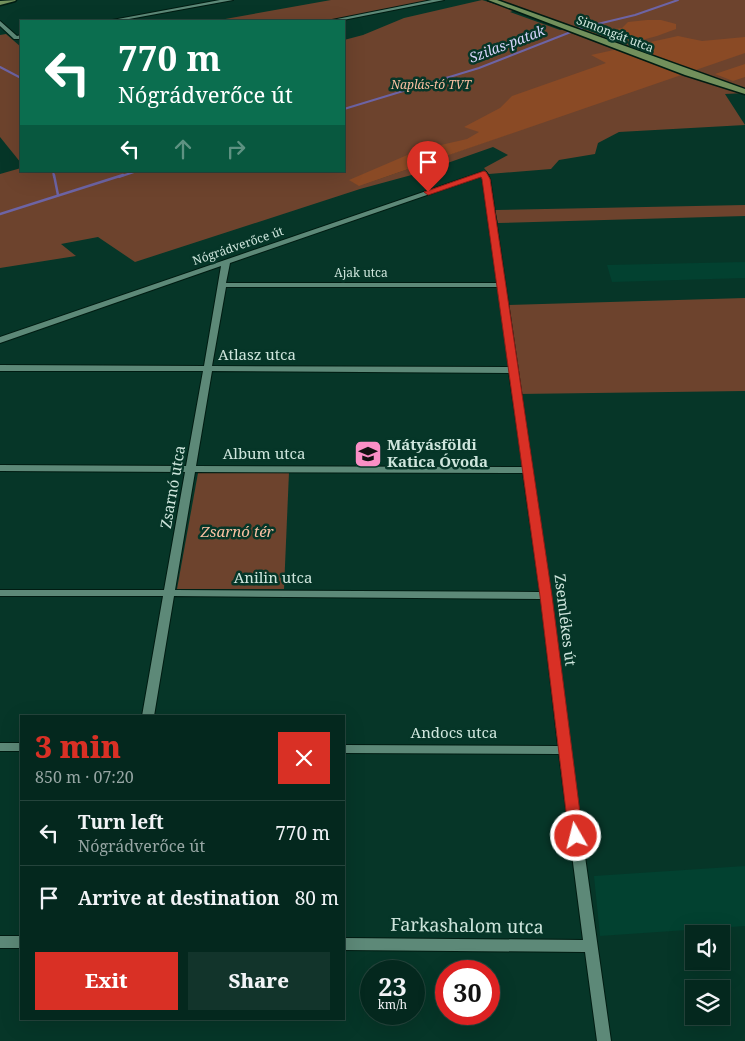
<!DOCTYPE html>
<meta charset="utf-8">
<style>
:root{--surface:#04281e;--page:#12342b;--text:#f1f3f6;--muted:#97a6a4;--line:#25443c;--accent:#d93025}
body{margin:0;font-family:"Noto Serif",serif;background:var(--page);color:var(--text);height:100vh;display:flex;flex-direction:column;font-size:19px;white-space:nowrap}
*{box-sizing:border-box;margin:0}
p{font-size:16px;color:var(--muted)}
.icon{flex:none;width:28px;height:28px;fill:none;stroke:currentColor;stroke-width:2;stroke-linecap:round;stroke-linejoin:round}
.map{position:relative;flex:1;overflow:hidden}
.panel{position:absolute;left:20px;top:715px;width:325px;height:305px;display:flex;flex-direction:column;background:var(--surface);border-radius:0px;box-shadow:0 5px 20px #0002,0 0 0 1px var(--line)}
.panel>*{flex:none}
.hud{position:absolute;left:20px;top:20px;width:325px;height:152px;border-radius:0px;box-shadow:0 5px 20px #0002,0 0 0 1px var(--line);background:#0b6e4f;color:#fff;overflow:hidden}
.fabs{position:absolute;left:685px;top:925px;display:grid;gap:10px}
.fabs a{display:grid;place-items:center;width:45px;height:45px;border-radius:0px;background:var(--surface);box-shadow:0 5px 20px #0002,0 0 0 1px var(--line);font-size:25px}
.speed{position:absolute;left:360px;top:960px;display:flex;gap:10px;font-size:25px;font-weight:700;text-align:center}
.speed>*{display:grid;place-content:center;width:65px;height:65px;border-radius:50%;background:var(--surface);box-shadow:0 5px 20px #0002,0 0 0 1px var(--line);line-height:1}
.speed small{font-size:12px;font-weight:400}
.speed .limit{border:8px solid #d22;background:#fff;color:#111}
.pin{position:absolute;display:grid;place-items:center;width:42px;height:42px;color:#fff;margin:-51px -21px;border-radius:50% 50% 50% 0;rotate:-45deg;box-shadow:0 0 5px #0007}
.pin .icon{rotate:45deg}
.me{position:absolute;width:55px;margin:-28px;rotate:352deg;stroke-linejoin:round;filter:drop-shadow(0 0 4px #0008)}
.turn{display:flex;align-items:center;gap:18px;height:105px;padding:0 15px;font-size:22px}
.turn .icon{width:65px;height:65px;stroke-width:2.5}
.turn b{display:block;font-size:35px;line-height:42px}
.lanes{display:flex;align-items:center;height:48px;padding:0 15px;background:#0003;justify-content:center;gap:25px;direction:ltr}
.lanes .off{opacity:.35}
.round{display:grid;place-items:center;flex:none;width:52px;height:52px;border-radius:0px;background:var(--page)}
.summary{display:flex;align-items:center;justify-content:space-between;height:85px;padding:0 15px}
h1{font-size:30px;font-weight:800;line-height:38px;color:var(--accent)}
.cta{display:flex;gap:10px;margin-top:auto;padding:10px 15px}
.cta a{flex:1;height:58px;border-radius:0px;background:var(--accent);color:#fff;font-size:20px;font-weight:800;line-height:58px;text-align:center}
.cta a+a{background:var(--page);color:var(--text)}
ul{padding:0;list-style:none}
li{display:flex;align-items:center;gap:15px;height:65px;padding:0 15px;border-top:1px solid var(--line)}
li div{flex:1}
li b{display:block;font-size:19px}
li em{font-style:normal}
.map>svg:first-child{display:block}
.built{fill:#024130}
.green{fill:#6d432d;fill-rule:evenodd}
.forest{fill:#8a4a25}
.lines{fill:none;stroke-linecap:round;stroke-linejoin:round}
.stream-far1{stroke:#6d64a5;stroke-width:2}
.stream{stroke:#6d64a5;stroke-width:2.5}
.street-casing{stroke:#001c12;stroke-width:2}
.secondary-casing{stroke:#001c12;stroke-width:3}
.street{fill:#5d8978;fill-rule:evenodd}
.secondary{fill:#72905c;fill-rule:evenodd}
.route{fill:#d93025;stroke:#8d1f18}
.labels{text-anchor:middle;stroke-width:5;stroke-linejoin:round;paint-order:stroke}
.far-street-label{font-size:12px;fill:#cfe6dd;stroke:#063628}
.far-park-label{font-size:12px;font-style:italic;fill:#fac0a2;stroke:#063628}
.far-water-label{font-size:14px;font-style:italic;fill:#d9d6fd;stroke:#063628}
.street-label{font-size:15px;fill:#cfe6dd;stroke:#063628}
.poi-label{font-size:15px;font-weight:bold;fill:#cfe6dd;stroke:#063628;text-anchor:start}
.park-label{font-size:15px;font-style:italic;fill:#fac0a2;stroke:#063628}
.near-street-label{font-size:18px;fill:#cfe6dd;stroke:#063628}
</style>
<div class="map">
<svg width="745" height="1041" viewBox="0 0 745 1041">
<rect width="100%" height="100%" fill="#063628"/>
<g class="built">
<path d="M745,262V278L612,282L607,265Z"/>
<path d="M745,866V926L600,936L594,876Z"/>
</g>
<g class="green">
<path d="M331,0H431L327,21H214Z"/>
<path d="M482,0L515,10L510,12L560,30L570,27L495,0H745V93L725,94L745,125L619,132L598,143L595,154L559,160L551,169L489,174L484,168L508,155L493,147L419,173L360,189L135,262L98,237L61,244L76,256L0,268V174L21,168V171H344V40L363,35L404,18ZM691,70L359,186L671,75Z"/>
<path d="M6,34L21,47V163L0,137V35Z"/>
<path d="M745,205V216L498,223L495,210Z"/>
<path d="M745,298V391L518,394L508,305Z"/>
<path d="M289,472L284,589H177L198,473Z"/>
</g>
<g class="forest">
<path d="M647,20H661L676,24V29L657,36L623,45L586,31L599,28L608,30L622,28L628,22Z"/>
<path d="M678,36L702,41L745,37V53L359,186L349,180L419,150L467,139L479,132L464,127L500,108L512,96L606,63L591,55Z"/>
<path d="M745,64V77L733,81L715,74Z"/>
</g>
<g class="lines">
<g class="stream-far1">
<path d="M0,67L21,78"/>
<path d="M344,109L479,68L581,28L635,15L678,0"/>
<path d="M53,171L54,177"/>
<path d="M119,177L137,171"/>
</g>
<g class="stream">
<path d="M54,175L58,195"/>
<path d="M0,214L123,175"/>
</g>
<g class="street-casing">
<g id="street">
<path d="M220,0H233L118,21H107Z"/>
<path d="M432,0H444L338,21H327Z"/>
<path d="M0,21L17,36L21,35V39H14L0,26Z"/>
<path d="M482,172H486L490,179L551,596L570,750L611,1041H597L585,952L344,950V938L583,940L559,754L344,753V745L558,746L541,599L174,596L154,716H142L163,596H0V590H164L185,472L0,471V465L186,466L203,371H0V365L204,366L221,266L0,343V337ZM482,176L497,283H226L230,263ZM226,287H498L509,367L212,366ZM212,371L509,373L523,467L196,466ZM195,472L523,473L540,592L175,590Z"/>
<rect x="0" y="743" width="21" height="8"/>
<rect x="0" y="936" width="21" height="12"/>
</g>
</g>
<g class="secondary-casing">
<g id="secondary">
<path d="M16,0L15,1L0,5V1Z"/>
<path d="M488,0H497L745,89V94L685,75Z"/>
</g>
</g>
<use href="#street" class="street"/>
<use href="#secondary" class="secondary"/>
</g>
<path class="route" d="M484,171L486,172L490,179L552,596L583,836L581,839L576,841L571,839L569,836L540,596L482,179L481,177L428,195L424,192Z"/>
<defs>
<g id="school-square" transform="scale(1.4375)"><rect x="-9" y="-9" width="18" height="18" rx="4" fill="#fa8fc6" stroke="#063628"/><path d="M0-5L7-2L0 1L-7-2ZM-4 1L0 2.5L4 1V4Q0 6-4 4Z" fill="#111"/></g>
</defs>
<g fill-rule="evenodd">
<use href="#school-square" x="368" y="454"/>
</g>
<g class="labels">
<g class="far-street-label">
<text transform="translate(615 34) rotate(21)" y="4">Simongát utca</text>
<text transform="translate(238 246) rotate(-19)" y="4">Nógrádverőce út</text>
<text x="361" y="277">Ajak utca</text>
</g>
<g class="far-park-label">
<text x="431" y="89">Naplás-tó TVT</text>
</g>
<g class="far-water-label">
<text transform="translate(507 44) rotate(-21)" y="5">Szilas-patak</text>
</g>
<g class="street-label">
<text x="257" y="360">Atlasz utca</text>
<text x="264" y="459">Album utca</text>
<text transform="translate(173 487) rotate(-80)" y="5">Zsarnó utca</text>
<text x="273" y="583">Anilin utca</text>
<text transform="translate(565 620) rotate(83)" y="5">Zsemlékes út</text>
<text x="454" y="738">Andocs utca</text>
</g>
<g class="poi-label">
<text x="387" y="450">Mátyásföldi<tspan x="387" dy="17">Katica Óvoda</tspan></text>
</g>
<g class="park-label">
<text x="237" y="537">Zsarnó tér</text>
</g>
<g class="near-street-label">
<text transform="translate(467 926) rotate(1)" y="6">Farkashalom utca</text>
</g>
</g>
</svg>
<div class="fabs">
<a><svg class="icon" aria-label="sound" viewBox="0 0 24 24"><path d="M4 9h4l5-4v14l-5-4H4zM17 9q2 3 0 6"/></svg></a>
<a><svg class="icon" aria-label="layers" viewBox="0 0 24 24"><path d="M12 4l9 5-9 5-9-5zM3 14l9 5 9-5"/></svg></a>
</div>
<div class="speed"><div>23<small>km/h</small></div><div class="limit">30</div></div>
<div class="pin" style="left:428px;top:192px;background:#d93025"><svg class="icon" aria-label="arrive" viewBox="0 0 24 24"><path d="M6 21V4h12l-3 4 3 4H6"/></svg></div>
<svg class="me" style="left:576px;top:836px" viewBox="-20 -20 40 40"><circle r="17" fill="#d93025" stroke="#fff" stroke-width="3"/><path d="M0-11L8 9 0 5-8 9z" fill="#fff"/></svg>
<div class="hud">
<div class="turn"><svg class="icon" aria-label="left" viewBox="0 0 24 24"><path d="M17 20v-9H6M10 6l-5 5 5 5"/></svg><div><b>770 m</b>Nógrádverőce út</div></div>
<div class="lanes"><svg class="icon" aria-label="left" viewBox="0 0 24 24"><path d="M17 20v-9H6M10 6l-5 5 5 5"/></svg><svg class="icon off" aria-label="ahead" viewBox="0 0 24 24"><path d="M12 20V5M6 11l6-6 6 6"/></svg><svg class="icon off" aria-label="right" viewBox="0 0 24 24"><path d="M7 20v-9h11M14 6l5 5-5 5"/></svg></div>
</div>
<section class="panel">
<div class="summary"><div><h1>3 min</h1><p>850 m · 07:20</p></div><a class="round" style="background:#d93025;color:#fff"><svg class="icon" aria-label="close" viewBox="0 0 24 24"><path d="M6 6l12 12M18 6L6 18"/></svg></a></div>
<ul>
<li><svg class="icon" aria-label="left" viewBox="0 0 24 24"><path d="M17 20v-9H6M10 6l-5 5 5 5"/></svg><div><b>Turn left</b><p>Nógrádverőce út</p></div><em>770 m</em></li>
<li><svg class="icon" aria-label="arrive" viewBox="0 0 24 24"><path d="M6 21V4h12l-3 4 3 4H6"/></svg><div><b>Arrive at destination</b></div><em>80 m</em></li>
</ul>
<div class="cta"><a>Exit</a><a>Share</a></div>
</section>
</div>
